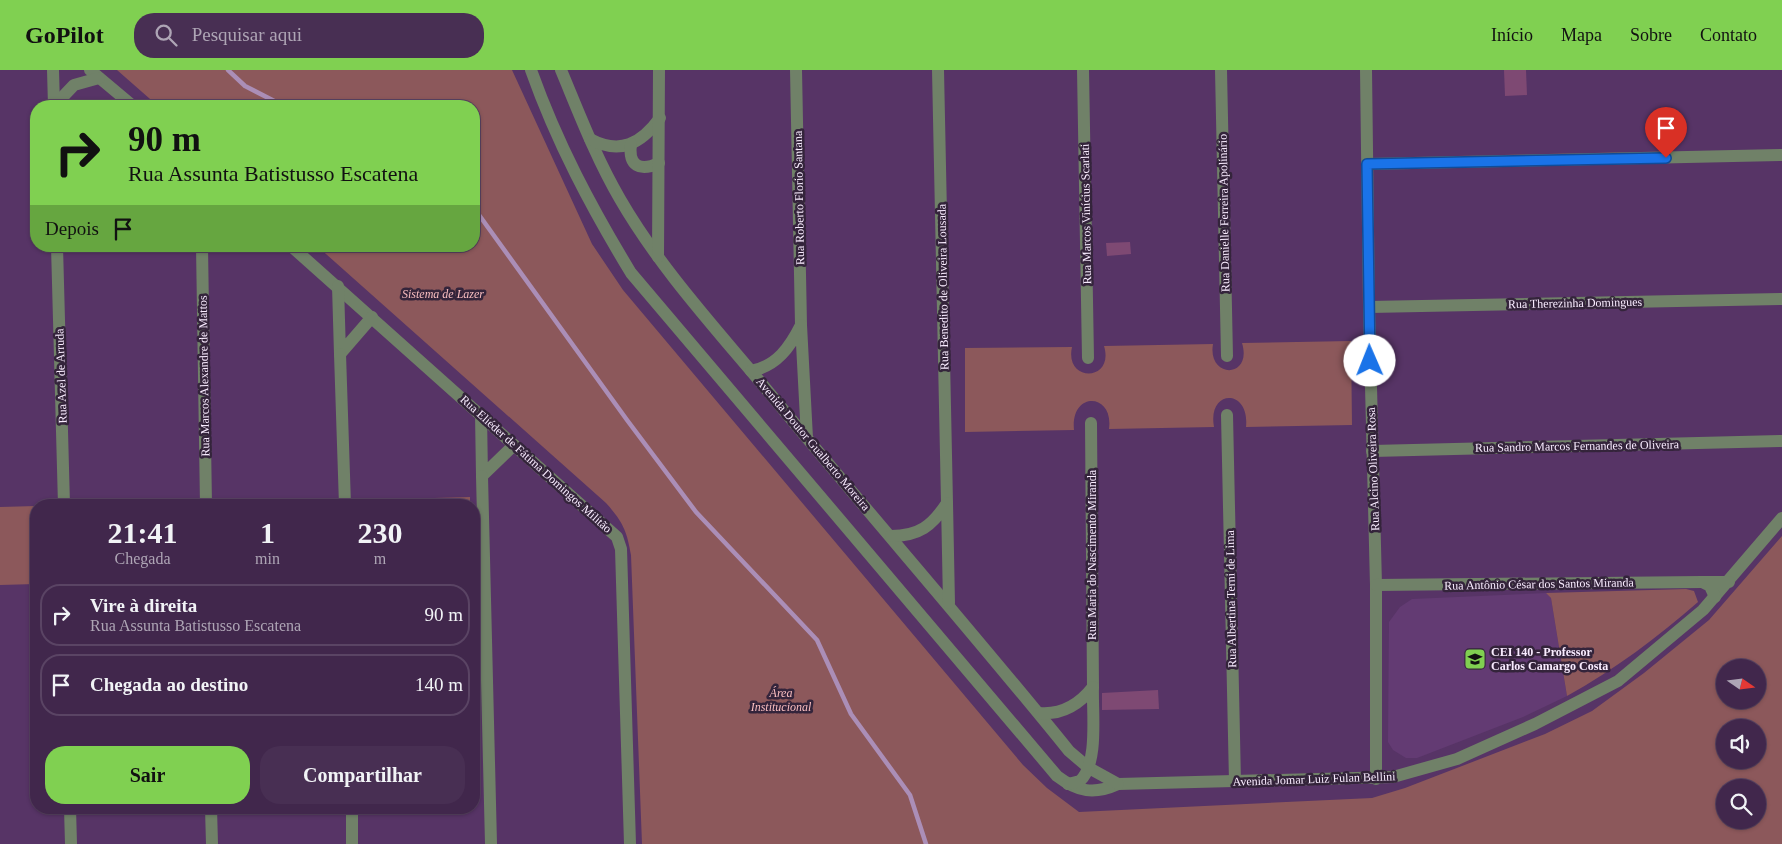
<!DOCTYPE html>
<html lang="pt">
<meta charset="utf-8">
<style>
:root{--surface:#41274c;--page:#482f53;--text:#f1f3f6;--muted:#aea5b5;--line:#5a4464;--accent:#80d051}
body{margin:0;font-family:Georgia,serif;background:var(--page);color:var(--text);height:100vh;display:flex;flex-direction:column;font-size:19px;white-space:nowrap}
*{box-sizing:border-box;margin:0}
p{font-size:16px;color:var(--muted)}
.icon{flex:none;width:28px;height:28px;fill:none;stroke:currentColor;stroke-width:2;stroke-linecap:round;stroke-linejoin:round}
.map{position:relative;flex:1;overflow:hidden}
.panel{position:absolute;left:30px;top:429px;width:450px;height:315px;display:flex;flex-direction:column;background:var(--surface);border-radius:20px;box-shadow:0 1px 4px #0004,0 0 0 1px var(--line)}
.panel>*{flex:none}
.hud{position:absolute;left:30px;top:30px;width:450px;height:152px;border-radius:20px;box-shadow:0 1px 4px #0004,0 0 0 1px var(--line);background:#80d051;color:#111;overflow:hidden}
.needle{width:32px;rotate:104deg}
.buttons{position:absolute;left:1716px;top:589px;display:grid;gap:10px}
.buttons a{display:grid;place-items:center;width:50px;height:50px;border-radius:50%;background:var(--surface);box-shadow:0 1px 4px #0004,0 0 0 1px var(--line);font-size:25px}
.pin{position:absolute;display:grid;place-items:center;width:42px;height:42px;color:#fff;margin:-51px -21px;border-radius:50% 50% 50% 0;rotate:-45deg;box-shadow:0 0 5px #0007}
.pin .icon{rotate:45deg}
.me{position:absolute;width:55px;margin:-28px;rotate:359deg;stroke-linejoin:round;filter:drop-shadow(0 0 4px #0008)}
.turn{display:flex;align-items:center;gap:18px;height:105px;padding:0 15px;font-size:22px}
.turn .icon{width:65px;height:65px;stroke-width:2.5}
.turn b{display:block;font-size:35px;line-height:42px}
.then{display:flex;align-items:center;height:48px;padding:0 15px;background:#0003;gap:10px;font-size:19px}
.eta{display:flex;justify-content:space-evenly;align-items:center;height:85px;text-align:center}
.eta b{font-size:30px;font-weight:700;line-height:35px}
.primary-button{display:flex;gap:10px;margin-top:auto;padding:10px 15px}
.primary-button a{flex:1;height:58px;border-radius:20px;background:var(--accent);color:#111;font-size:20px;font-weight:700;line-height:58px;text-align:center}
.primary-button a+a{background:var(--page);color:var(--text)}
ul{padding:0;list-style:none}
li{display:flex;align-items:center;gap:15px;height:62px;margin:0 10px 8px;padding:0 5px;border:2px solid var(--line);border-radius:20px}
li div{flex:1}
li b{display:block;font-size:19px}
li em{font-style:normal}
header{display:flex;align-items:center;gap:30px;box-sizing:border-box;height:70px;padding:0 25px;background:var(--accent);color:#111}
header strong{font-size:24px}
nav{display:flex;gap:28px;margin-inline-start:auto;font-size:18px}
.search{width:350px;height:45px;background:var(--page);display:flex;align-items:center;gap:12px;box-sizing:border-box;padding:0 18px;border-radius:20px;color:var(--muted);font-size:19px}
.map>svg:first-child{display:block}
.built{fill:#633b73}
.green{fill:#8c585b;fill-rule:evenodd}
.lines{fill:none;stroke-linecap:round;stroke-linejoin:round}
.stream{stroke:#ab8eb7;stroke-width:4.5}
.building{fill:#7e4973}
.minor{stroke:#708168;stroke-width:12}
.route-casing{stroke:#114b97;stroke-width:12}
.route{stroke:#1a73e8;stroke-width:9}
.labels{text-anchor:middle;stroke-width:5;stroke-linejoin:round;paint-order:stroke}
.street-label{font-size:12px;fill:#f9ecff;stroke:#34243b}
.park-label{font-size:12px;font-style:italic;fill:#fabec0;stroke:#34243b}
.poi-label{font-size:12px;font-weight:bold;fill:#f9ecff;stroke:#34243b;text-anchor:start}
</style>
<header>
<strong>GoPilot</strong>
<div class="search"><svg class="icon" aria-label="search" viewBox="0 0 24 24"><circle cx="10" cy="10" r="6"/><path d="M15 15l6 6"/></svg>Pesquisar aqui</div>
<nav><a>Início</a><a>Mapa</a><a>Sobre</a><a>Contato</a></nav>
</header>
<div class="map">
<svg width="1782" height="774" viewBox="0 0 1782 774">
<rect width="100%" height="100%" fill="#573466"/>
<path class="built" d="M1546,523L1551,528L1567,626L1523,647L1417,688H1406L1393,680L1388,672L1389,552L1400,537L1412,529Z"/>
<g class="green">
<path d="M117,0H512L592,174L623,220L1023,695L1047,718L1079,742L1372,728L1405,718L1545,664L1592,641L1644,603L1709,550L1782,466V774H642L631,485C627,461 623,452 606,433L317,176H474V36H158ZM1725,598H1758V630H1725ZM1725,658H1758V690H1725ZM1725,718H1758V750H1725Z"/>
<path d="M1351,271L1352,355L1246,357C1250,318 1207,319 1214,357L1109,359C1114,322 1070,321 1074,360L965,362V278L1072,277C1064,313 1115,312 1104,276L1213,274C1207,309 1253,309 1242,273Z"/>
<path d="M470,427V435H363L362,430Z"/>
<path d="M329,431L328,435L222,433Z"/>
<path d="M36,436V514L0,515V437Z"/>
<path d="M1686,519L1694,521L1698,532C1658,567 1614,600 1567,626L1551,528L1546,523Z"/>
</g>
<g class="lines">
<g class="stream">
<path d="M228,0L245,16L284,36"/>
<path d="M474,138L627,350L696,442L817,570L851,644L910,725L926,774"/>
</g>
</g>
<g class="building">
<path d="M1504,0H1526L1527,25L1505,26Z"/>
<path d="M1130,172L1131,184L1107,186L1106,173Z"/>
<path d="M1158,620L1159,639L1102,640V623Z"/>
</g>
<g class="lines">
<g class="minor">
<path d="M53,0L54,36"/>
<path d="M90,0L133,36"/>
<path d="M531,0C557,73 591,137 631,203L1057,706C1078,722 1094,725 1118,714L1393,707L1457,689L1535,654L1618,611L1703,540L1782,448"/>
<path d="M561,0C579,43 596,88 620,129C661,200 719,262 772,326C870,445 972,561 1069,681L1089,698L1118,714"/>
<path d="M796,0L801,255"/>
<path d="M938,0L947,433"/>
<path d="M1083,0L1088,288"/>
<path d="M1221,0L1227,286"/>
<path d="M1366,0L1369,237L1376,515V709"/>
<path d="M54,36L74,15L99,8"/>
<path d="M590,69C620,85 641,74 660,48"/>
<path d="M631,74C628,96 640,102 659,93"/>
<path d="M1367,94L1782,85"/>
<path d="M57,176L64,435"/>
<path d="M202,176L206,435"/>
<path d="M291,176L617,467L621,479L630,774"/>
<path d="M658,187L659,0"/>
<path d="M338,216L340,284L372,247"/>
<path d="M1369,237L1782,229"/>
<path d="M340,284L345,435"/>
<path d="M751,301C777,296 790,277 801,255L807,368"/>
<path d="M481,344L482,406L514,375"/>
<path d="M1227,345L1235,712"/>
<path d="M1091,353L1093,617"/>
<path d="M1372,381L1782,371"/>
<path d="M482,406L491,774"/>
<path d="M891,466C919,466 932,456 947,433L949,533"/>
<path d="M1376,515L1702,512"/>
<path d="M1715,527L1710,516L1702,512H1729"/>
<path d="M1039,643C1062,645 1079,635 1093,617C1092,642 1099,693 1080,711L1068,714"/>
<path d="M70,738L71,774"/>
<path d="M211,738L212,774"/>
<path d="M352,738V774"/>
</g>
</g>
<g class="lines">
<g class="route-casing">
<path id="route" d="M1370,291L1367,94L1666,88"/>
</g>
<use href="#route" class="route"/>
</g>
<defs>
<g id="school-square" transform="scale(1.125)"><rect x="-9" y="-9" width="18" height="18" rx="4" fill="#80d051" stroke="#34243b"/><path d="M0-5L7-2L0 1L-7-2ZM-4 1L0 2.5L4 1V4Q0 6-4 4Z" fill="#111"/></g>
</defs>
<g fill-rule="evenodd">
<use href="#school-square" x="1475" y="589"/>
</g>
<g class="labels">
<g class="street-label">
<text transform="translate(799 128) rotate(-91)" y="4">Rua Roberto Florio Santana</text>
<text transform="translate(1224 143) rotate(-91)" y="4">Rua Danielle Ferreira Apolinário</text>
<text transform="translate(1086 144) rotate(-91)" y="4">Rua Marcos Vinícius Scarlati</text>
<text transform="translate(943 217) rotate(-91)" y="4">Rua Benedito de Oliveira Lousada</text>
<text transform="translate(1575 233) rotate(-1)" y="4">Rua Therezinha Domingues</text>
<text transform="translate(61 306) rotate(-92)" y="4">Rua Azel de Arruda</text>
<text transform="translate(204 306) rotate(-91)" y="4">Rua Marcos Alexandre de Mattos</text>
<text transform="translate(813 374) rotate(50)" y="4">Avenida Doutor Gualberto Moreira</text>
<text transform="translate(1577 376) rotate(-1)" y="4">Rua Sandro Marcos Fernandes de Oliveira</text>
<text transform="translate(536 394) rotate(42)" y="4">Rua Eliéder de Fátima Domingos Militão</text>
<text transform="translate(1373 399) rotate(-92)" y="4">Rua Alcino Oliveira Rosa</text>
<text transform="translate(1092 485) rotate(-90)" y="4">Rua Maria do Nascimento Miranda</text>
<text transform="translate(1539 514) rotate(-1)" y="4">Rua Antônio César dos Santos Miranda</text>
<text transform="translate(1231 529) rotate(-91)" y="4">Rua Albertina Terni de Lima</text>
<text transform="translate(1314 709) rotate(-2)" y="4">Avenida Jomar Luiz Fulan Bellini</text>
</g>
<g class="park-label">
<text x="443" y="228">Sistema de Lazer</text>
<text x="781" y="627">Área<tspan x="781" dy="14">Institucional</tspan></text>
</g>
<g class="poi-label">
<text x="1491" y="586">CEI 140 - Professor<tspan x="1491" dy="14">Carlos Camargo Costa</tspan></text>
</g>
</g>
</svg>
<div class="buttons">
<a><svg class="needle" viewBox="-14 -14 28 28"><path d="M0-13l5 13h-10z" fill="#e53935"/><path d="M0 13l5-13h-10z" fill="#aea5b5"/></svg></a>
<a><svg class="icon" aria-label="sound" viewBox="0 0 24 24"><path d="M4 9h4l5-4v14l-5-4H4zM17 9q2 3 0 6"/></svg></a>
<a><svg class="icon" aria-label="search" viewBox="0 0 24 24"><circle cx="10" cy="10" r="6"/><path d="M15 15l6 6"/></svg></a>
</div>
<div class="pin" style="left:1666px;top:88px;background:#d93025"><svg class="icon" aria-label="arrive" viewBox="0 0 24 24"><path d="M6 21V4h12l-3 4 3 4H6"/></svg></div>
<svg class="me" style="left:1370px;top:291px" viewBox="-20 -20 40 40"><circle r="19" fill="#fff"/><path d="M0-13L10 11 0 6-10 11z" fill="#1a73e8"/></svg>
<div class="hud">
<div class="turn"><svg class="icon" aria-label="right" viewBox="0 0 24 24"><path d="M7 20v-9h11M14 6l5 5-5 5"/></svg><div><b>90 m</b>Rua Assunta Batistusso Escatena</div></div>
<div class="then">Depois<svg class="icon" aria-label="arrive" viewBox="0 0 24 24"><path d="M6 21V4h12l-3 4 3 4H6"/></svg></div>
</div>
<section class="panel">
<div class="eta">
<div><b>21:41</b><p>Chegada</p></div>
<div><b>1</b><p>min</p></div>
<div><b>230</b><p>m</p></div>
</div>
<ul>
<li><svg class="icon" aria-label="right" viewBox="0 0 24 24"><path d="M7 20v-9h11M14 6l5 5-5 5"/></svg><div><b>Vire à direita</b><p>Rua Assunta Batistusso Escatena</p></div><em>90 m</em></li>
<li><svg class="icon" aria-label="arrive" viewBox="0 0 24 24"><path d="M6 21V4h12l-3 4 3 4H6"/></svg><div><b>Chegada ao destino</b></div><em>140 m</em></li>
</ul>
<div class="primary-button"><a>Sair</a><a>Compartilhar</a></div>
</section>
</div>
